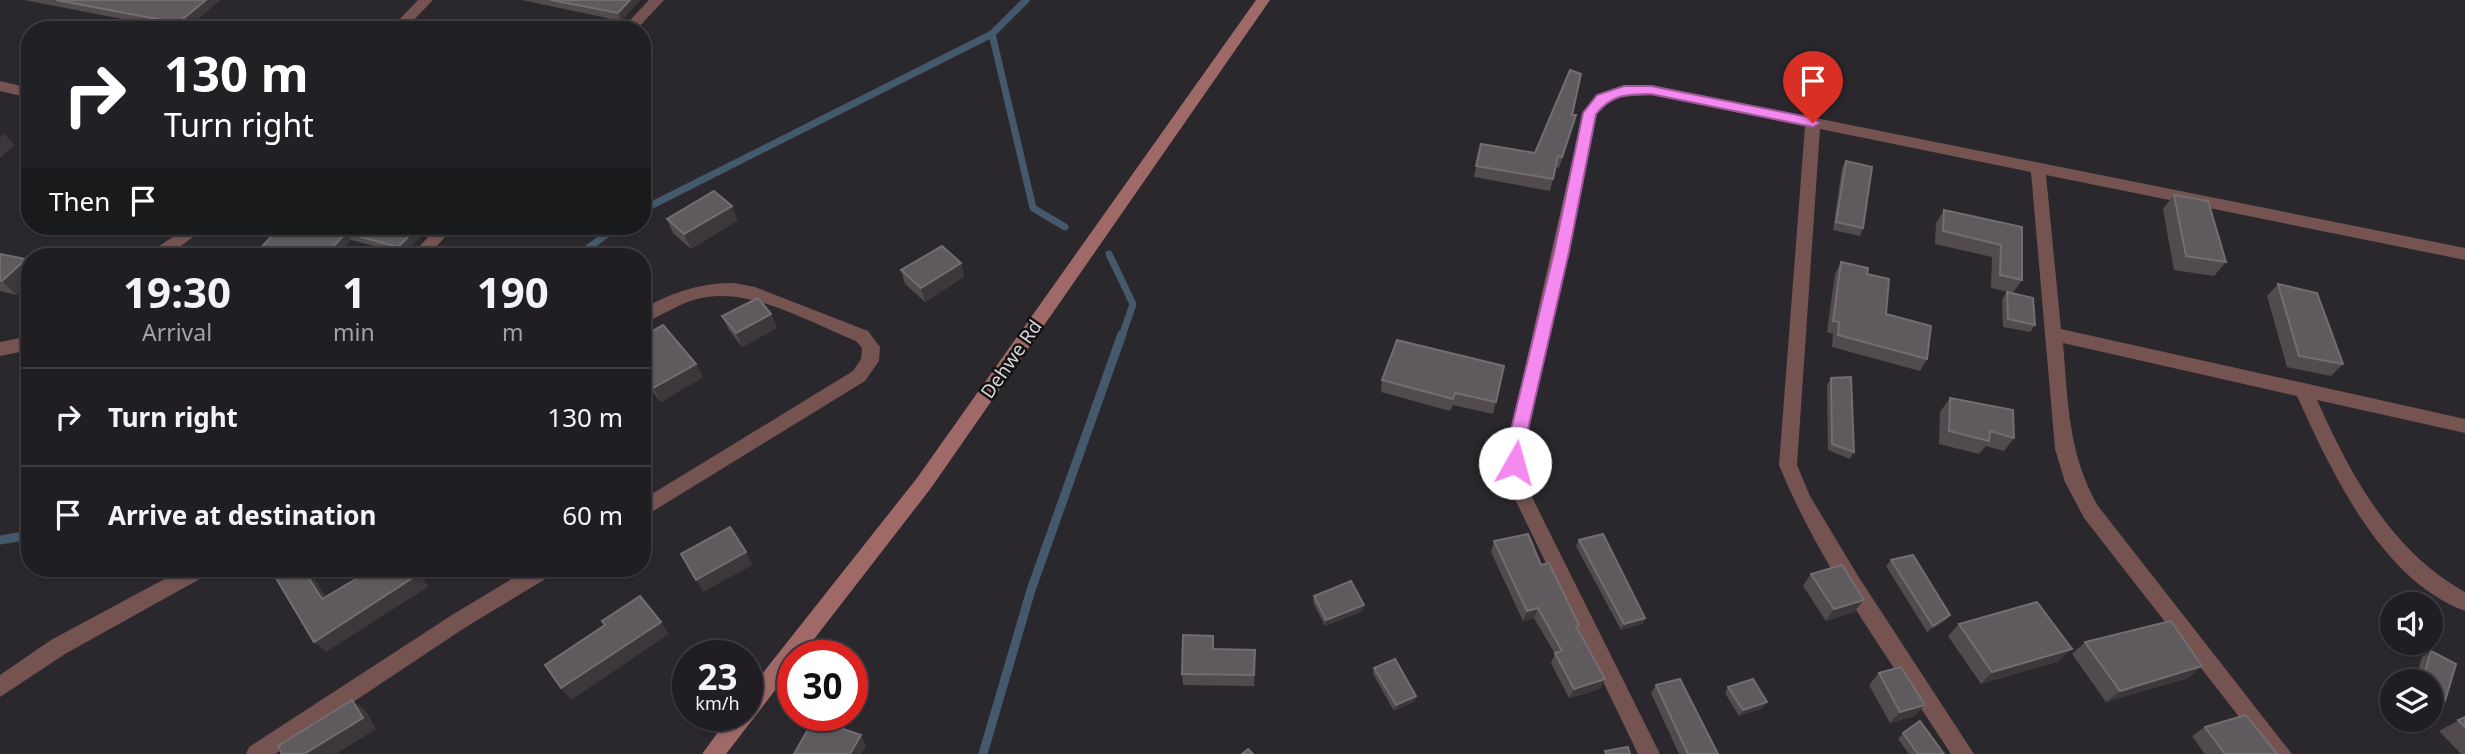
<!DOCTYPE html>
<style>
:root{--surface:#201e22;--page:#2d2b2f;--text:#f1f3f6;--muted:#a2a2a5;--line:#3d3c40}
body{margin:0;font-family:"Noto Sans",sans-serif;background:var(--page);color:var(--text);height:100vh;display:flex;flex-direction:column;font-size:26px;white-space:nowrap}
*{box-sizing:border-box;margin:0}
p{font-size:23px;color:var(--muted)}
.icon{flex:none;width:38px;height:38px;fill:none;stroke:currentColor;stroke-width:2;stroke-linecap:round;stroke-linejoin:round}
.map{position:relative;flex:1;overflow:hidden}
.side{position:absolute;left:21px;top:248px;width:630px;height:329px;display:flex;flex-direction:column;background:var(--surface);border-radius:28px;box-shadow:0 2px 5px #0004,0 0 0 2px var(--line)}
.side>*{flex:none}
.hud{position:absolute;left:21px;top:21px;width:630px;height:214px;border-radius:28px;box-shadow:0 2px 5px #0004,0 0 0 2px var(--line);background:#202124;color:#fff;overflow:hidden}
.tools{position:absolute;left:2380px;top:592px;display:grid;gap:14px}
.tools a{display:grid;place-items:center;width:63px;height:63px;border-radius:50%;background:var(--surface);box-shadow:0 2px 5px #0004,0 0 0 2px var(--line);font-size:35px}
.speed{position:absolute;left:672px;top:640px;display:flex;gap:14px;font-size:35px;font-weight:700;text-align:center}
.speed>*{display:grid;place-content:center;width:91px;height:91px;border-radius:50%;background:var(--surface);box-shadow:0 2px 5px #0004,0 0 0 2px var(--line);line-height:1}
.speed small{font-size:18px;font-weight:400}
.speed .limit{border:10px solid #d22;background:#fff;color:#111}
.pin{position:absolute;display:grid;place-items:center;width:60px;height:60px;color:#fff;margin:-72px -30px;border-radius:50% 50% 50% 0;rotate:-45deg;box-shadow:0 0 7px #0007}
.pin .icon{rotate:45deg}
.me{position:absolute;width:77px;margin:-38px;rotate:7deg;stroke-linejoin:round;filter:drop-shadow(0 0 5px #0008)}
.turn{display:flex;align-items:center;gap:24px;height:147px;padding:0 28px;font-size:32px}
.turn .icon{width:91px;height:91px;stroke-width:2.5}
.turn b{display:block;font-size:49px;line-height:60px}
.then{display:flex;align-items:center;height:66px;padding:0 28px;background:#0003;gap:14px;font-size:26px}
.eta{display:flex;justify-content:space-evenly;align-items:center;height:119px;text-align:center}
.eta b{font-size:42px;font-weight:700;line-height:49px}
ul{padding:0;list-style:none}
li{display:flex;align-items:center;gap:21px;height:98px;padding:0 28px;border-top:2px solid var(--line)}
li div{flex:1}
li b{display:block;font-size:26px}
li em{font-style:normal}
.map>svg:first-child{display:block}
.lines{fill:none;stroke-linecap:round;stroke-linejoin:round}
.stream-far1{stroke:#44596c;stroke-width:7}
.stream{stroke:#44596c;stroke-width:9}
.street{fill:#745351;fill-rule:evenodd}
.secondary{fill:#9e6967;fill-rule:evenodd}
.wall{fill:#514b4e}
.shaded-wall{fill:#3c373b}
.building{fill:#5f5a5d;stroke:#726d70;stroke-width:2}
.route{fill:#f489ef;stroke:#9f599b;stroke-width:2}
.labels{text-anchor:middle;stroke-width:5;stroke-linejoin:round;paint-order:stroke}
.street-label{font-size:19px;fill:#d7d5d8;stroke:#121113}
</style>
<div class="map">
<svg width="2465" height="754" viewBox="0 0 2465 754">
<rect width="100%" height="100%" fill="#2b282d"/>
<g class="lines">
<g class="stream-far1">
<path d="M992,34L1033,208L1065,227"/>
<path d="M642,210L992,34L1026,0"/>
<path d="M1109,254L1133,304L1122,336"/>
<path d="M576,257L618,226"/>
</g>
<g class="stream">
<path d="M0,540L30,535"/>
<path d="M983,754L1031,590L1122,334"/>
</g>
<g class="street">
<path d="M418,0H433L404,30H389Z"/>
<path d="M649,0H664L636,30H621Z"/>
<path d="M0,81L30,88V98L0,91Z"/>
<path d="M1651,85L2465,248V260L2046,175L2061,329L2465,419V433L2317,400C2350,474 2391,551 2465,592V611C2381,580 2331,471 2297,396L2063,343C2068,401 2068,454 2098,506L2292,754H2268L2084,518L2065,482L2055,449L2031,172L1820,129L1797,465L1810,496L1858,576L1974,754H1951C1891,661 1821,568 1779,465L1805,126L1651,95L1620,97L1608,103L1597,114L1527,438L1524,463L1531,495L1660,754H1638L1513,495L1506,463L1509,438L1583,113C1600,88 1623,85 1651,85Z"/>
<path d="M189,226H208L166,257H147L149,253Z"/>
<path d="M438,226H455L427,257H410Z"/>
<path d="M734,283L755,287L868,331L880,347L879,361L865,381L642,518V500L853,371L861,359L862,348L856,341C808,322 748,285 697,299C677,304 661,317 642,323V309C671,293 701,282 734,283Z"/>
<path d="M30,336V350L0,356V342Z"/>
<path d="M183,569H210L207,575L65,654L0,697V675L51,640Z"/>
<path d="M528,569H555L552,575L466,627L275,754H246L249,747L452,615Z"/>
</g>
<path class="secondary" d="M1256,0H1270L931,488L801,656H793V667L726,754H702L730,716H747V693L917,478Z"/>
</g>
<g class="wall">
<path d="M24,0H220L184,30H179Z"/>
<path d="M522,0H640L621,21Z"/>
<path d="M1572,115H1576L1573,127L1559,168L1556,167L1550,191L1474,177L1481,144L1535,153Z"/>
<path d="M1846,161L1863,228L1860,236L1833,230L1842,168Z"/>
<path d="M2174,195L2226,262L2214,276L2174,270L2163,209Z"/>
<path d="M1944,210L2022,227V280L2013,293L1991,288L1992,257L1935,244L1936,223Z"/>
<path d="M667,219L738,220L691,249L673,233Z"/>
<path d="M280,227L422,235L404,254L351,240L335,257H263L258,251Z"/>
<path d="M0,254L17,295L0,291Z"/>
<path d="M1841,262L1867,274L1886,314L1927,359L1920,371L1832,347L1833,334L1827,332L1835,274Z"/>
<path d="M961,263L964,277L925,302L905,284L901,270Z"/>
<path d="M2278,284L2343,364L2331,376L2287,367L2267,296Z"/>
<path d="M2007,292L2035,325L2030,332L2003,327L2002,299Z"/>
<path d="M771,314L777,328L742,347L729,330L722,316Z"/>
<path d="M642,337L696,364L703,377L661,402L642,379Z"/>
<path d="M1504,366L1493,414L1453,405L1450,411L1381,392L1382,380Z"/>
<path d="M1831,378L1854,452L1850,459L1828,450L1827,385Z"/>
<path d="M1950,398L2014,438L2004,451L1986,446L1979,454L1939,444L1940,412Z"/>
<path d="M1579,540L1645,618L1642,624L1621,630L1576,546Z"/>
<path d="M1494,541L1541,565L1578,629L1605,679L1600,689L1569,698L1551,663L1555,654L1534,618L1523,621L1491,552Z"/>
<path d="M1891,560L1950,615L1945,621L1927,632L1886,566Z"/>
<path d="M1811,574L1864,600L1854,612L1826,621L1803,586Z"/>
<path d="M1314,596L1363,611L1325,626L1313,602Z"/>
<path d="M1959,624L2059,661L1981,684L1948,636Z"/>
<path d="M2085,642L2202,666L2188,678L2106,702L2072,654Z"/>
<path d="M1255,650L1254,686L1183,685L1182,674Z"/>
<path d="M2431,651L2445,701L2436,707L2431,704V681H2415L2422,657Z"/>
<path d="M1374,668L1416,696L1415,701L1394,711L1373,674Z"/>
<path d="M1879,673L1925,705L1914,716L1890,723L1869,685Z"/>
<path d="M1656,685L1718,754H1679L1651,693Z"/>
<path d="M1728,687L1767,702L1763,708L1739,716L1725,693Z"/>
<path d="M2465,717V754H2461L2439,731Z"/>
<path d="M2205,727L2277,754H2205L2192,736Z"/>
<path d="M1903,733L1944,754H1909L1898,739Z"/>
</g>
<g class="shaded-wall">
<path d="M206,0H220L184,30H183L178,23Z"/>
<path d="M630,0H640L621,21L618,13Z"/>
<path d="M4,134L15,145L0,158V137Z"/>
<path d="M732,206L738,220L691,249L684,234Z"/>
<path d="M417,228L422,235L404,254L398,247Z"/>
<path d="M346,233L351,240L335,257H323Z"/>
<path d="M26,259L30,263V283L17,295L2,281Z"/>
<path d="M961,263L964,277L925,302L921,288Z"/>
<path d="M771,314L777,328L742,347L736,333Z"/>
<path d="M696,364L703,377L661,402L653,388Z"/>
<path d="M746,552L753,565L703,592L696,580Z"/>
<path d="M303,569H305L312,575L335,611L322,599Z"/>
<path d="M413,569H416L428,587L326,652L314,642Z"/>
<path d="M1864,600L1854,612L1826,621L1834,609Z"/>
<path d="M1364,605L1363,611L1325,626L1326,620Z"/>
<path d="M1538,608L1534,618L1523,621L1527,611Z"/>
<path d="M1950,615L1945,621L1927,632L1933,626Z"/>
<path d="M1645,618L1642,624L1621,630L1624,624Z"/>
<path d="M661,622L669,634L571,700L561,688Z"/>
<path d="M2072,649L2059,661L1981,684L1992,672Z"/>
<path d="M2202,666L2188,678L2106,702L2120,691Z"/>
<path d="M1605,679L1600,689L1569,698L1574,689Z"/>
<path d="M1416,696L1415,701L1394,711L1396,705Z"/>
<path d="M352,700L366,711L376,729L336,754H304Z"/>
<path d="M1767,702L1763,708L1739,716L1743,710Z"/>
<path d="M1925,705L1914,716L1890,723L1900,712Z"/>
<path d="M861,735L866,746L862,754H850Z"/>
</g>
<g class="building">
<path d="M56,0H206L178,23Z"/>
<path d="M551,0H630L618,13Z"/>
<path d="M1570,70L1581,74L1572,115H1576L1562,157L1558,156L1553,179L1476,166L1481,144L1535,153Z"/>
<path d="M1846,161L1872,167L1863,228L1836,222Z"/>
<path d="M714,191L732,206L684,234L667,219Z"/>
<path d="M2174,195L2208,201L2226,262L2186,256Z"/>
<path d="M1944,210L2022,227V280L2000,275L2001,245L1943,231Z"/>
<path d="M285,226H409L417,228L398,247L346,233L323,257H292L258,251L280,227H284Z"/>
<path d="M942,246L961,263L921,288L901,270Z"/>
<path d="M0,254L26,259L2,281L0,280Z"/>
<path d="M1841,262L1868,268L1867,274L1889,279L1886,314L1931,326L1927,359L1838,335L1839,322L1833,321Z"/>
<path d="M2278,284L2317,293L2343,364L2299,356Z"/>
<path d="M2007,292L2033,298L2035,325L2008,319Z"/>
<path d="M758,298L771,314L736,333L722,316Z"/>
<path d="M663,325L696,364L653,388L642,374V337Z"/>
<path d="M1397,340L1504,366L1496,402L1455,393L1453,399L1382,380Z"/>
<path d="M1851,377L1854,452L1832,444L1831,378Z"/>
<path d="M1950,398L2013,410L2014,438L1990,431L1989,441L1949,431Z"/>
<path d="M730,527L746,552L696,580L681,554Z"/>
<path d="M1528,534L1541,565L1549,563L1579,625L1576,626L1605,679L1574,689L1555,653L1562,651L1538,608L1527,611L1494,541Z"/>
<path d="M1603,534L1645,618L1624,624L1579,540Z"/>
<path d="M1913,555L1950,615L1933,626L1891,560Z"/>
<path d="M1842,565L1864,600L1834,609L1811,574Z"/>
<path d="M291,569H303L322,599L373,569H413L417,575L314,642L276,578Z"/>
<path d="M1351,581L1364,605L1326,620L1314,596Z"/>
<path d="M640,596L661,622L561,688L545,665L605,625L602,621Z"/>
<path d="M2037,602L2072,649L1992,672L1959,624Z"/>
<path d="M2171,621L2202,666L2120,691L2085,642Z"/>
<path d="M1183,635L1213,636V649L1255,650L1254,675L1182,674Z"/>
<path d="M2431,651L2456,664L2445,701L2431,693V681H2422Z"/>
<path d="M1395,659L1416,696L1396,705L1374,668Z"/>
<path d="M1901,667L1925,705L1900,712L1879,673Z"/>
<path d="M1680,679L1718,754H1688L1656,685Z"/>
<path d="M1753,679L1767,702L1743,710L1728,687Z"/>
<path d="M352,700L363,718L304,754H282L278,746Z"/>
<path d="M2246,715L2277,754H2225L2205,727Z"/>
<path d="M2465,717V727L2458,720Z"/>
<path d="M814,719L861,735L850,754H794Z"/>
<path d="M1920,721L1944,754H1918L1903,733Z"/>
<path d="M1628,747L1630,754H1606L1605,751Z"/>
<path d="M1248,749L1253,754H1242Z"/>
</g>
<path class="route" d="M1624,86H1651L1813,118L1820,123L1813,127L1651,94C1628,94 1612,94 1596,114L1569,252L1526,438L1521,467H1509L1507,463L1509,438L1554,252L1583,113L1597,95Z"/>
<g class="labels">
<g class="street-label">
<text transform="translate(1011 359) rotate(-55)" y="7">Dehwe Rd</text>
</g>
</g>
</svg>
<div class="tools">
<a><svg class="icon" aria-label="sound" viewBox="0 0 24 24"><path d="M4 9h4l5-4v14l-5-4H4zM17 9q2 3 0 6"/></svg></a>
<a><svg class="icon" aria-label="layers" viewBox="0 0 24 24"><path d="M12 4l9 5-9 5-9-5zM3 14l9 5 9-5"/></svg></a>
</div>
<div class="speed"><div>23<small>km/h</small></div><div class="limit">30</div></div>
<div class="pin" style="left:1813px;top:123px;background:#d93025"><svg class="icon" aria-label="arrive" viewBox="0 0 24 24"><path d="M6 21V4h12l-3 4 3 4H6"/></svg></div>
<svg class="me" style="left:1515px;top:463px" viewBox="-20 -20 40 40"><circle r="19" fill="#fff"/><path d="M0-13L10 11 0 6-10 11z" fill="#f489ef"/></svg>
<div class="hud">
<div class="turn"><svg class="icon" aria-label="right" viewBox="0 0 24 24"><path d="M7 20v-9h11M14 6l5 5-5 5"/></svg><div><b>130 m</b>Turn right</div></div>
<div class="then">Then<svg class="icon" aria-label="arrive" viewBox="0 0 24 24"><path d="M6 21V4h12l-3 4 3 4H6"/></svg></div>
</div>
<section class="side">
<div class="eta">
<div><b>19:30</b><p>Arrival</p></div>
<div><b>1</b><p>min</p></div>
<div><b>190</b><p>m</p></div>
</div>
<ul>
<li><svg class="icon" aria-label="right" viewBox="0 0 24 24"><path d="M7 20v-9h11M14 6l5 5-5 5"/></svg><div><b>Turn right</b></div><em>130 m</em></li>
<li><svg class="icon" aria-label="arrive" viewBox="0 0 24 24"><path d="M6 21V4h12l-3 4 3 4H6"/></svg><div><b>Arrive at destination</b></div><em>60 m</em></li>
</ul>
</section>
</div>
